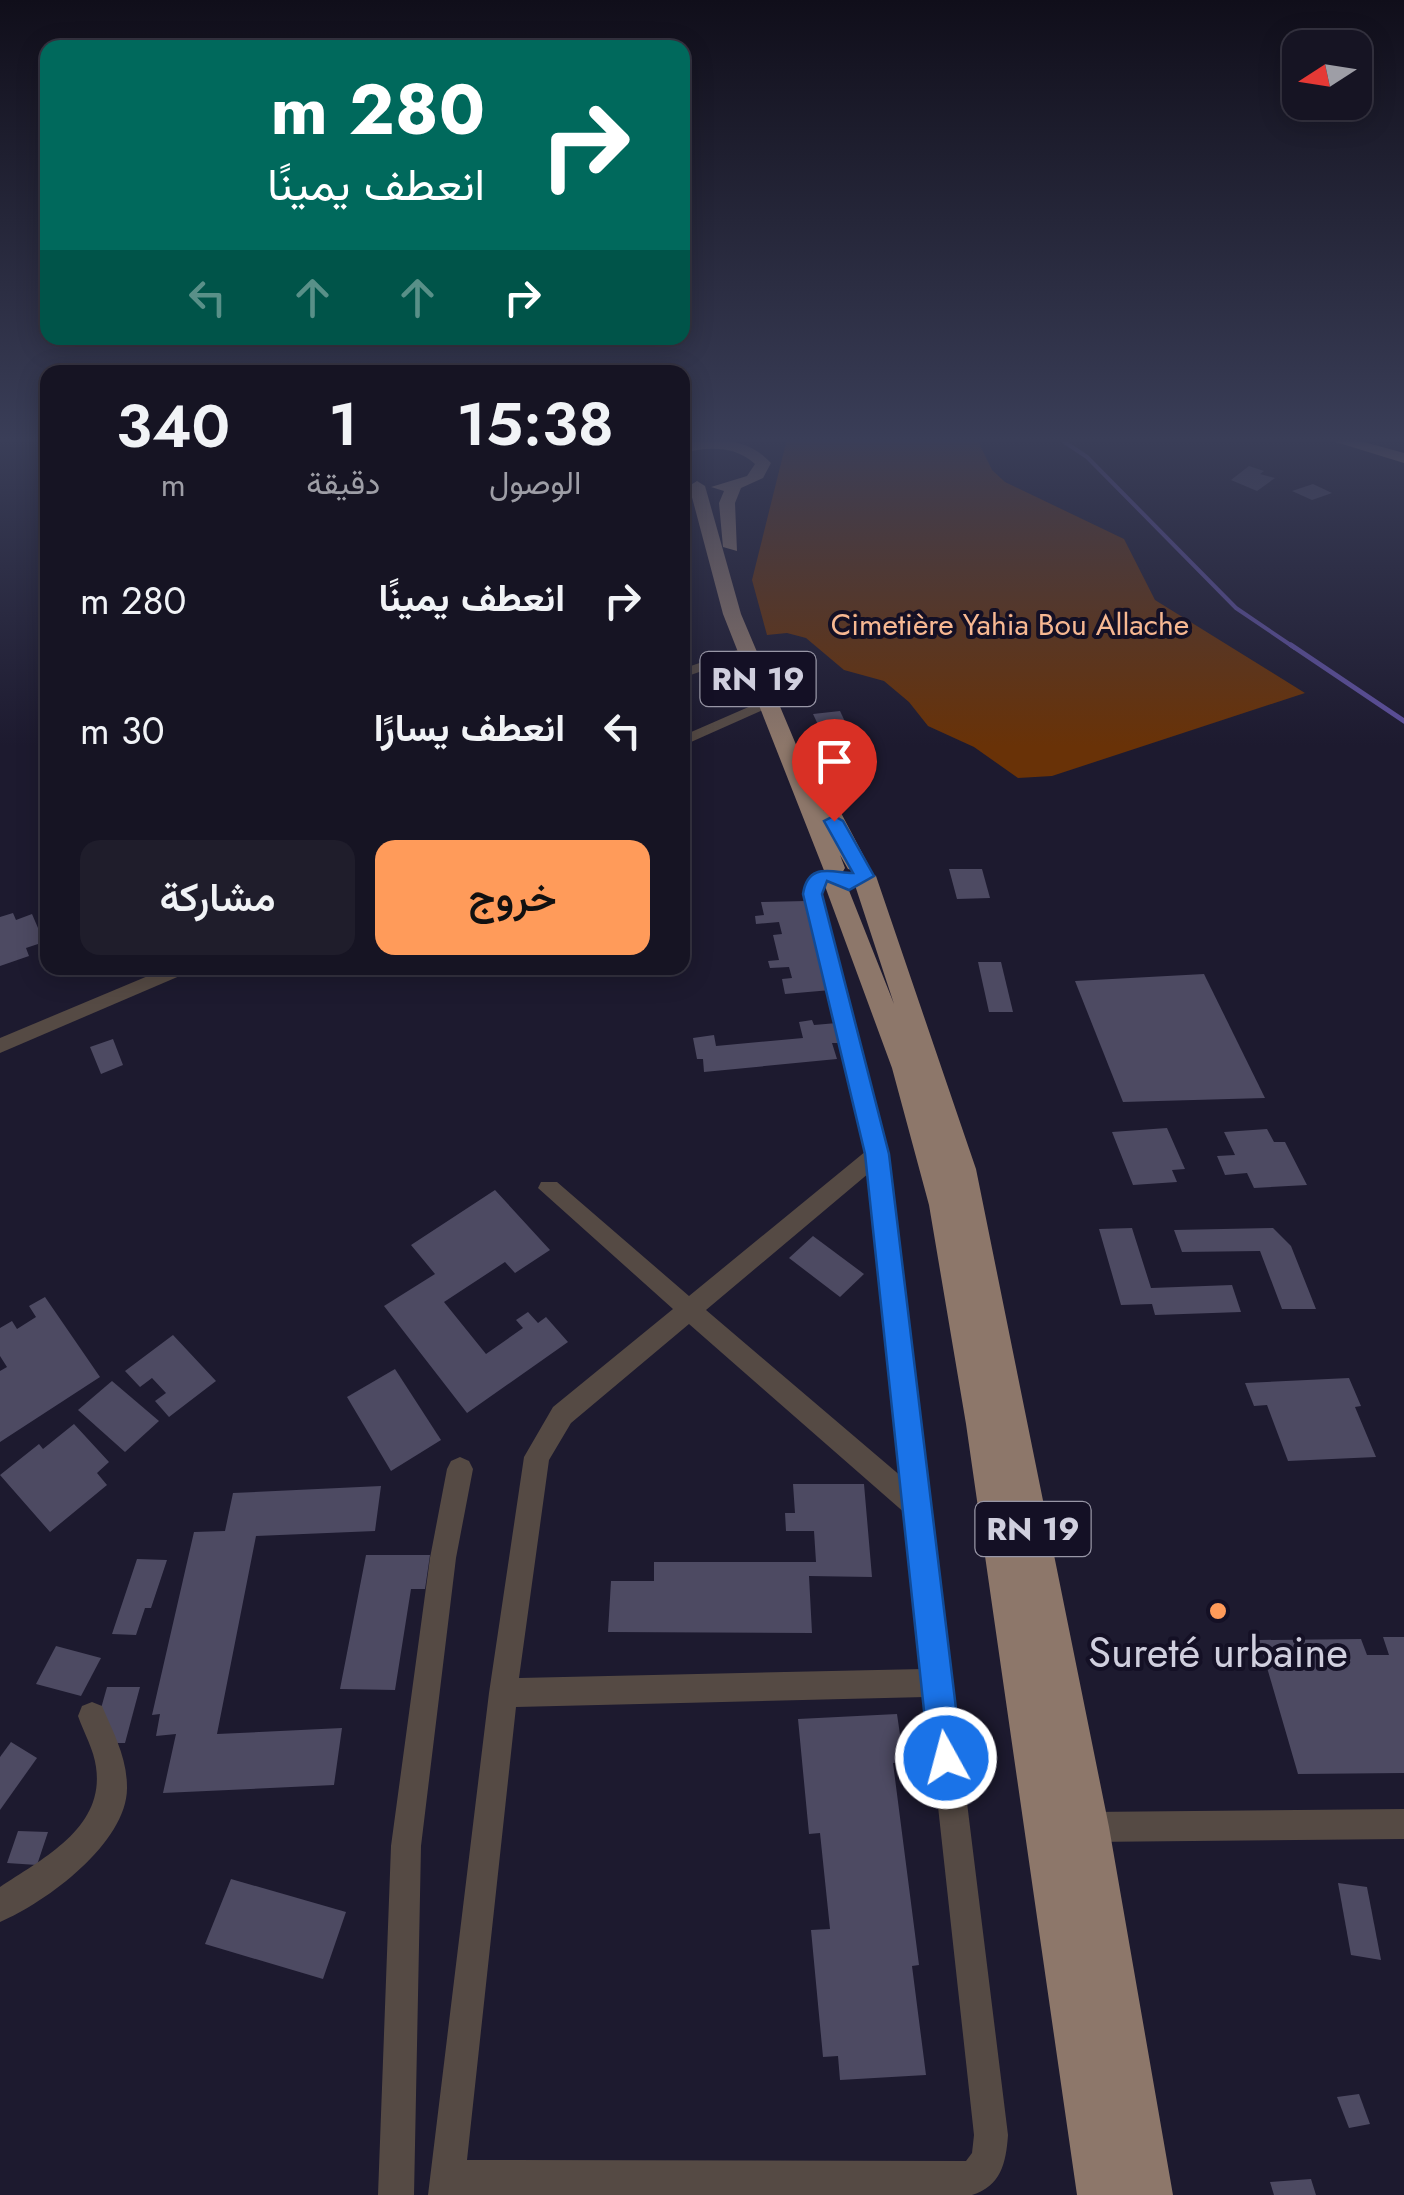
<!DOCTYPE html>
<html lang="ar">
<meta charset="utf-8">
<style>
:root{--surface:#161423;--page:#1f1d2b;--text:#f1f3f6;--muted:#9e9ea6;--line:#353341;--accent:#ff9b5a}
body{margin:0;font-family:Jost,Vazirmatn,sans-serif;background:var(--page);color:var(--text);direction:rtl;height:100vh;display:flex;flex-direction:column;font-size:38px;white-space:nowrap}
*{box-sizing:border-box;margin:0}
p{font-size:32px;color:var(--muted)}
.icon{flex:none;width:55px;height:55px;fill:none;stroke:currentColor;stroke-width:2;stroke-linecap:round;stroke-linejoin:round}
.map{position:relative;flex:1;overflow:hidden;direction:ltr}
.drawer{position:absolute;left:40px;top:365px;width:650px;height:610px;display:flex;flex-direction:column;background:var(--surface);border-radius:20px;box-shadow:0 5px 25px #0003,0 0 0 2px var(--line);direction:rtl}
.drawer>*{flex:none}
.top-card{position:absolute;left:40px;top:40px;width:650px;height:305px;border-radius:20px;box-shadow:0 5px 25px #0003,0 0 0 2px var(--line);direction:rtl;background:#00695c;color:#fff;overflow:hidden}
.needle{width:65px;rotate:258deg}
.tools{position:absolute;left:1282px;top:30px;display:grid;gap:20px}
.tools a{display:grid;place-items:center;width:90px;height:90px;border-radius:20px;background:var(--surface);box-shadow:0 5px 25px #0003,0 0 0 2px var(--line);font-size:50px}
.pin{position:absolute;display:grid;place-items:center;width:85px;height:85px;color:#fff;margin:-102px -42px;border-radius:50% 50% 50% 0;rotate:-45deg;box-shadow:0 0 10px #0007}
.pin .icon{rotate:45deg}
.me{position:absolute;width:110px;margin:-55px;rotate:353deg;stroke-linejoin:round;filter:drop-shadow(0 0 8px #0008)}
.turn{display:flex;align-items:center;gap:35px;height:210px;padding:0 40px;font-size:45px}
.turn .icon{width:130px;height:130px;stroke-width:2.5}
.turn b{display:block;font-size:70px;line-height:85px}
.lanes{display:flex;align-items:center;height:95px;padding:0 40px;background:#0003;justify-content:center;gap:50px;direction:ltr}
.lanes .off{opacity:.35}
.eta{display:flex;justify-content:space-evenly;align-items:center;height:170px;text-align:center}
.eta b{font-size:60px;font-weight:600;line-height:70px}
.primary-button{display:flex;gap:20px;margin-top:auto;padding:20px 40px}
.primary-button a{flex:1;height:115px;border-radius:20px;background:var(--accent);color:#111;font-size:40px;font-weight:600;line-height:115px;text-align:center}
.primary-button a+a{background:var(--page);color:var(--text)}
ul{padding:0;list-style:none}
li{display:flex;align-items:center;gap:30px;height:130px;padding:0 40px}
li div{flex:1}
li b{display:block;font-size:38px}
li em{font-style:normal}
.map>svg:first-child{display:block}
.green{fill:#693207}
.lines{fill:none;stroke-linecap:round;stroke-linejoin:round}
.stream-far1{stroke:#5d4f9b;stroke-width:4}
.stream{stroke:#5d4f9b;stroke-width:5}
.building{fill:#4d4a62}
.minor{fill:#554a44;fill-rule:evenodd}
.primary{fill:#8d776a;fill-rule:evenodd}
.motorway{fill:#a48979;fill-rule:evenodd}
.route{fill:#1a73e8;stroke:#114b97;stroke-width:2.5}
.poi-dot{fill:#ff9b5a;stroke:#141025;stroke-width:4}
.labels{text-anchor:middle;stroke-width:8;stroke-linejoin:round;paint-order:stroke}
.far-park-label{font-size:30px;fill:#f7b892;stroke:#141025}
.shield{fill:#141025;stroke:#9896a6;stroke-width:2.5}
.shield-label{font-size:32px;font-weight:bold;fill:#d0cfde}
.near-poi-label{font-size:42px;fill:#d0cfde;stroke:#141025}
</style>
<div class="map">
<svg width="1404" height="2195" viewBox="0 0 1404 2195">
<rect width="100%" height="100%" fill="#1d1a2f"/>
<path class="green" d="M787,439H977L992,470L1005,482L1124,539L1155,600L1305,693L1052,776L1018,778L974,747L928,726L909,702L884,681L844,670L806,638L787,633L767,635L752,580Z"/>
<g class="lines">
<path class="stream-far1" d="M1060,439L1087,457L1236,608L1295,648"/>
<path class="stream" d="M1291,645L1404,721"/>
</g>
<g class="building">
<path d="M1249,466L1264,471L1260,474L1275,478L1257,491L1231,480Z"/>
<path d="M1313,484L1332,493L1312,500L1292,491Z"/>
<path d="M840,711L855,743L828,746L813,714Z"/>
<path d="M949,869H982L990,898L957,899Z"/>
<path d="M806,901L831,990L785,994L782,979L792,978L789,967L770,968L768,961L779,960L773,935L782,934L779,922L756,924L755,916L764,915L761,902Z"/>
<path d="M13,913L16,920L32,914L44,942L26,948L29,956L0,966V917Z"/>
<path d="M978,962H1001L1013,1012H989Z"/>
<path d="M1204,974L1265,1098L1123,1102L1075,981Z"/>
<path d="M812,1020L814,1025L837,1023L841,1043H832L837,1059L704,1072L703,1059H697L693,1038L714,1035L716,1046L803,1038L799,1022Z"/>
<path d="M113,1039L123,1065L101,1074L90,1047Z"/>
<path d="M1167,1128L1185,1169L1172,1170L1177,1182L1133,1185L1112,1132Z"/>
<path d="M1267,1129L1274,1142H1285L1307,1185L1254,1188L1247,1173L1225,1175L1217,1156L1235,1155L1224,1132Z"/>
<path d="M495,1190L550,1250L515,1273L505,1262L444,1302L486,1354L523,1328L516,1320L528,1312L538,1323L546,1317L568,1342L467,1413L384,1306L435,1274L411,1245Z"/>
<path d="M1132,1228L1151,1288L1232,1285L1241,1312L1155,1315L1152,1304L1121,1305L1099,1229Z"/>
<path d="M1273,1228L1291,1246L1316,1309H1282L1260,1251L1182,1252L1174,1230Z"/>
<path d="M813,1236L864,1274L840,1297L789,1258Z"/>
<path d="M45,1297L100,1377L0,1442V1371L7,1367L0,1356V1328L12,1321L17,1329L36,1317L29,1306Z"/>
<path d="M173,1335L216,1381L169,1417L155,1401L166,1393L152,1378L140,1387L125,1371Z"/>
<path d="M395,1369L441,1440L391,1471L347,1397Z"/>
<path d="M1349,1378L1361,1406L1355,1407L1376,1457L1288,1461L1267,1405L1254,1406L1245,1383Z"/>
<path d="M112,1381L159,1421L125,1452L78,1410Z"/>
<path d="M74,1424L109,1462L97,1473L107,1485L50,1532L0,1475L39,1444L43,1449Z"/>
<path d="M793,1484H864L872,1577L809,1576L812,1633L608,1632L611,1581H654V1562H816L814,1531H786L785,1513H795Z"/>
<path d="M381,1486L375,1531L256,1536L217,1734L342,1728L334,1785L163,1793L176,1734L156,1736L160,1714L152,1715L194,1532L225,1531L233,1493Z"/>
<path d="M366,1555H430L425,1589H411L395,1690L340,1689Z"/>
<path d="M137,1559L167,1560L151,1608H145L136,1635L112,1634Z"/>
<path d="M1383,1637H1404V1773L1298,1774L1259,1640L1361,1639L1367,1655H1389Z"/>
<path d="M56,1646L101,1658L81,1696L36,1684Z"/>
<path d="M107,1687H140L125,1743H98V1719Z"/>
<path d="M897,1714L904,1762L893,1763L919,1965L912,1966L926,2075L840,2080L838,2056L823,2057L811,1930L830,1929L820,1833L809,1834L798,1719Z"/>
<path d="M11,1742L37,1758L0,1810V1757Z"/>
<path d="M18,1831L48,1832L37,1865L7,1863Z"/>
<path d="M231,1879L346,1912L323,1979L205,1944Z"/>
<path d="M1338,1883L1367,1887L1381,1960L1351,1955Z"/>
<path d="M1359,2094L1370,2124L1349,2128L1337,2097Z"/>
<path d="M1311,2179L1316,2195H1274L1270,2182Z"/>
</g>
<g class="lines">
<g class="minor">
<path d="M746,647L753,651L751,654L682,678V669Z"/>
<path d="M767,699L774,703L772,706L682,746V736Z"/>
<path d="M832,869L840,874L825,882L822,893L887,1154L1008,2135C1006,2163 1001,2186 972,2195H428L489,1693L524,1457L553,1407L673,1309L538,1188L541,1182H557L689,1296L866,1151L804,893L811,875ZM869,1173L902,1477L706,1310ZM689,1324L906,1514L923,1669L519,1678L549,1460L571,1423ZM926,1697L974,2135L972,2153L966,2161L467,2160L516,1707Z"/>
<path d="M167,968H192L189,972L0,1053V1038Z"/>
<path d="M460,1457L469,1461L473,1469L456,1558L421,1846L414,2195H378L391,1846L430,1558L447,1469L451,1461Z"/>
<path d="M92,1702L102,1706C113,1732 127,1757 127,1787C128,1842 47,1902 0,1922V1887C43,1858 105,1828 96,1767C94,1750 84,1733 78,1716L82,1706Z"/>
<path d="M1404,1809V1839L1088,1842L1077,1838L1073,1827L1077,1816L1088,1812Z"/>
</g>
<g class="primary">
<path d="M703,440C729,439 753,443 771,463L763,478L741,488L735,503L737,551L723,547L719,503L724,491L711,487L747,476L755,464C734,445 708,447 682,453V444Z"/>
<path d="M697,481L705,486L741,614L824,811H840L868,864L864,869L876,876L976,1169L1109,1827L1173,2195H1077L966,1424L929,1205L892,1068L822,878L825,873L723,614L689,486ZM840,855L848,869L856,871L852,876L894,1004L842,873L845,868Z"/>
</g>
<path class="motorway" d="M1326,439H1353L1404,453V463Z"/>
</g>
<linearGradient id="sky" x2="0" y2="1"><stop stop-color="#100e1a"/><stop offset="0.59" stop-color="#3a3e58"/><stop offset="1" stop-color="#3a3e58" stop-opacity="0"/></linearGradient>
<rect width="1404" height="746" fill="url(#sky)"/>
<path class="route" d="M834,816L843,821L874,876L849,890L827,881L822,894L889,1154L962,1758L957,1770L946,1775L934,1770L929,1758L865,1154L803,894C808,861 833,873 853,873L824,821Z"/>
<circle class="poi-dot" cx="1218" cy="1611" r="10"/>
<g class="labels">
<g class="far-park-label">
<text x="1010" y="635">Cimetière Yahia Bou Allache</text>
</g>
<g class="shield">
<rect x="700.5" y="652" width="115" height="54" rx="8"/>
<rect x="975.5" y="1502" width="115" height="54" rx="8"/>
</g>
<g class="shield-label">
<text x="758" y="690">RN 19</text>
<text x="1033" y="1540">RN 19</text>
</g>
<g class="near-poi-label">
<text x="1218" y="1667">Sureté urbaine</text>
</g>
</g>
</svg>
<div class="tools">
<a><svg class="needle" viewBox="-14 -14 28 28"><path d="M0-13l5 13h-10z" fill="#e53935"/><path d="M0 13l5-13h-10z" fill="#9e9ea6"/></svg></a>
</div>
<div class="pin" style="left:834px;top:821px;background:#d93025"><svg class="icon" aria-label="arrive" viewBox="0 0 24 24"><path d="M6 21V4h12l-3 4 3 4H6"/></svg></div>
<svg class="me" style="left:946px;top:1758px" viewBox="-20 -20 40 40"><circle r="17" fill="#1a73e8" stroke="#fff" stroke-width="3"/><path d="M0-11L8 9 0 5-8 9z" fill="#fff"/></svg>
<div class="top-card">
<div class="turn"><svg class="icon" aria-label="right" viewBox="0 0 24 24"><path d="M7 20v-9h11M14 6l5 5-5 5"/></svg><div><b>280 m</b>انعطف يمينًا</div></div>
<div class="lanes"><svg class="icon off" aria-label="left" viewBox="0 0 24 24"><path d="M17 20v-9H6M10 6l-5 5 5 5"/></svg><svg class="icon off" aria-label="ahead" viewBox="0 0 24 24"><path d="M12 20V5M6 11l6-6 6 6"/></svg><svg class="icon off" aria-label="ahead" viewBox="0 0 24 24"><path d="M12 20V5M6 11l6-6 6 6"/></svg><svg class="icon" aria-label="right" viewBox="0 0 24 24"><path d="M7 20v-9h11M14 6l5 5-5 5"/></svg></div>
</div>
<section class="drawer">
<div class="eta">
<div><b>15:38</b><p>الوصول</p></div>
<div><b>1</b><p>دقيقة</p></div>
<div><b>340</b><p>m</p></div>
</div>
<ul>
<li><svg class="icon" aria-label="right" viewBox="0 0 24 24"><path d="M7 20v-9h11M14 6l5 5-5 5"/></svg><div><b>انعطف يمينًا</b></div><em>280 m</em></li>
<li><svg class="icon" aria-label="left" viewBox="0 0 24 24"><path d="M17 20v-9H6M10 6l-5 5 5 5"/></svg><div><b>انعطف يسارًا</b></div><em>30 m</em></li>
</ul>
<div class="primary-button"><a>خروج</a><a>مشاركة</a></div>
</section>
</div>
